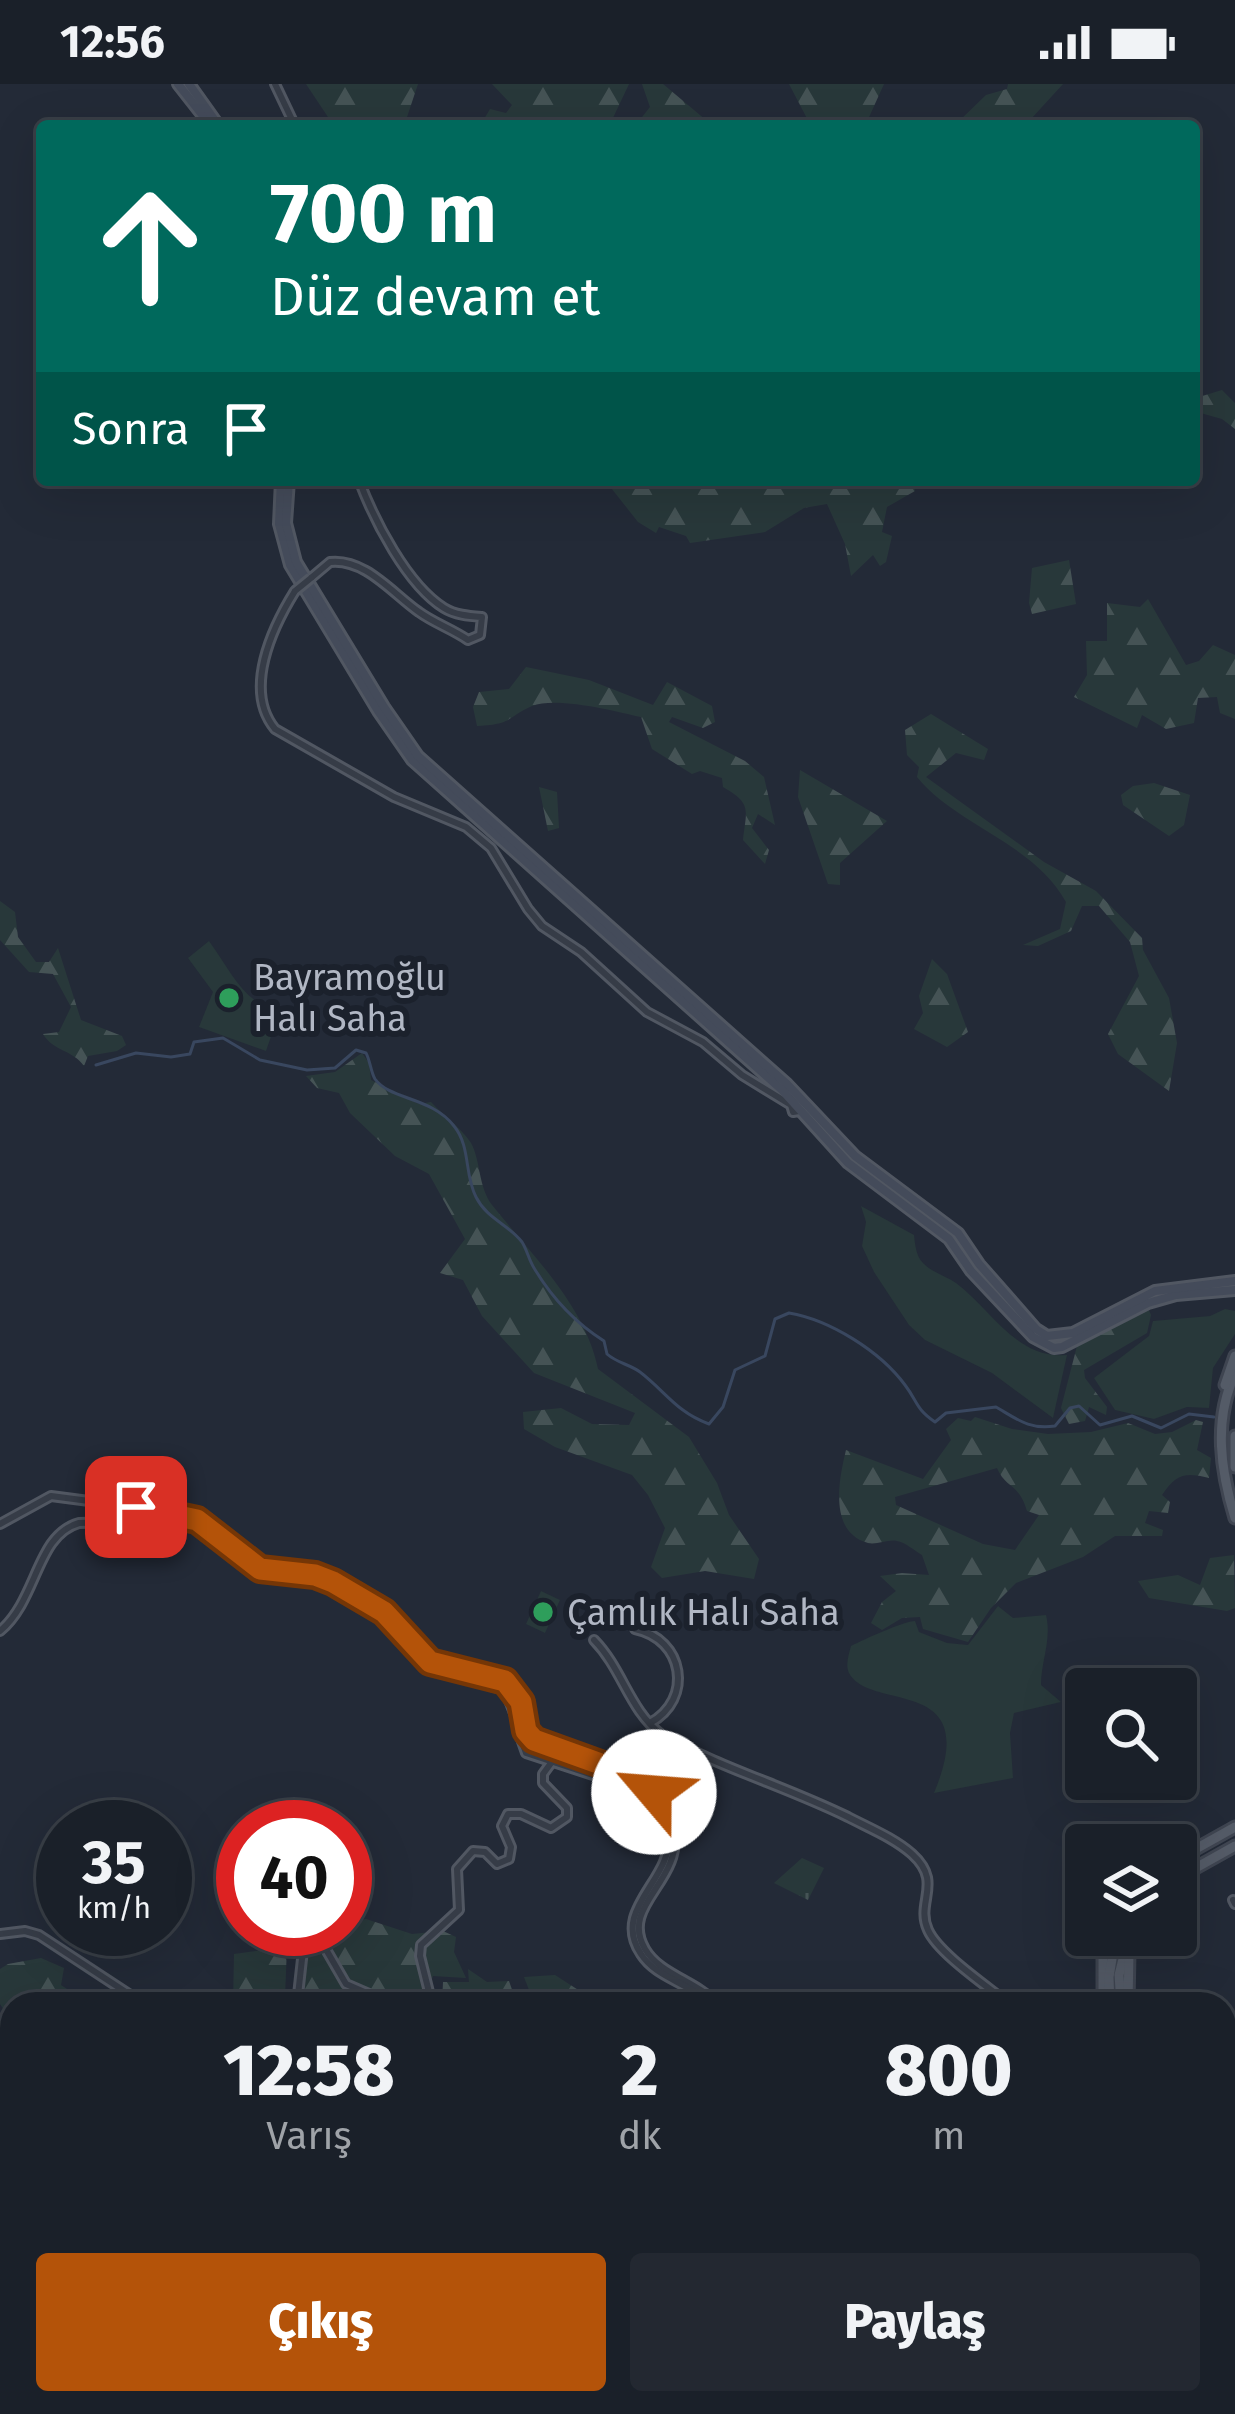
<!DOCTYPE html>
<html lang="tr">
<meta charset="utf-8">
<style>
:root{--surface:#1a2029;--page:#232831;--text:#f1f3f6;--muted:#9fa3a8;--line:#383e46;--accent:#b45309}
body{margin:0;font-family:"Fira Sans",sans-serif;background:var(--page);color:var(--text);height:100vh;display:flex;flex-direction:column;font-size:45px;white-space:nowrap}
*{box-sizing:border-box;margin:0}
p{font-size:39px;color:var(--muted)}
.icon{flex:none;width:66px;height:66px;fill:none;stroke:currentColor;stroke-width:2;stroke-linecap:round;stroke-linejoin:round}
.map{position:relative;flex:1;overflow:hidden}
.side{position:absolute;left:0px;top:1908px;width:1236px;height:423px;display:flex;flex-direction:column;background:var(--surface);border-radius:36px 36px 0 0;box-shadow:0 12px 48px #0002,0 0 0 3px var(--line)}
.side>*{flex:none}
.guide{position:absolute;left:36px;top:36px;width:1164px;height:366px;border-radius:12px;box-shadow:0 12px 48px #0002,0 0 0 3px var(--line);background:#00695c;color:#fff;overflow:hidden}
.tools{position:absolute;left:1065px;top:1584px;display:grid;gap:24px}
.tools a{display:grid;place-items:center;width:132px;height:132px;border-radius:12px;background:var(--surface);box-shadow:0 12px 48px #0002,0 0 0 3px var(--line);font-size:60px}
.speed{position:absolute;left:36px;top:1716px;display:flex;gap:24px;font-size:60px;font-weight:700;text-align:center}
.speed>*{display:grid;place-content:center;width:156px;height:156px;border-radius:50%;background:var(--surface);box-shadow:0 12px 48px #0002,0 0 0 3px var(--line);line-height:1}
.speed small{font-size:30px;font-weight:400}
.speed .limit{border:18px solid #d22;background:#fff;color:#111}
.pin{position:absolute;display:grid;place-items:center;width:102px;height:102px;color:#fff;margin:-51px;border-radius:24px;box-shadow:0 6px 18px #0006}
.me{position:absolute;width:132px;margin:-66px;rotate:297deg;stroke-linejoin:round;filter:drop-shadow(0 0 9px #0008)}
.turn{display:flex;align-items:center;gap:42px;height:252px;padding:0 36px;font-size:54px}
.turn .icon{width:156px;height:156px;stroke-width:2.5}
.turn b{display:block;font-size:84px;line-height:102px}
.then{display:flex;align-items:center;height:114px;padding:0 36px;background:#0003;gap:24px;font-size:45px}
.eta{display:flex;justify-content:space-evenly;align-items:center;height:204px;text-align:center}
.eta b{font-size:72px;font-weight:800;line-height:84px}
.button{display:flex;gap:24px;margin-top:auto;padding:24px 36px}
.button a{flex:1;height:138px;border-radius:12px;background:var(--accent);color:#fff;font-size:48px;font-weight:800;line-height:138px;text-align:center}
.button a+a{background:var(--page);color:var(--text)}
.status{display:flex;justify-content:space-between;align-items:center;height:84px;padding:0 60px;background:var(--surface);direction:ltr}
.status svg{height:33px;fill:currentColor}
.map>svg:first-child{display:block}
.forest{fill:url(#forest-firs);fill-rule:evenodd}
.park{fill:url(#park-tufts)}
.garden{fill:#28383a}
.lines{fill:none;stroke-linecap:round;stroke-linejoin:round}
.stream{stroke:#39475f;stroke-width:3}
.tertiary-casing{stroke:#515762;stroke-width:12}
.secondary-casing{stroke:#515762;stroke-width:14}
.primary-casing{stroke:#3f4551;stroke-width:15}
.tertiary{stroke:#363c47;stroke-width:6}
.secondary{stroke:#444b5a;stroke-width:8}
.primary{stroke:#545b67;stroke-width:9}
.tertiary-bridge-casing{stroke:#515762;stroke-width:12;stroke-linecap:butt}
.tertiary-bridge{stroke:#363c47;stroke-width:6}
.route-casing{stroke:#753606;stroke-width:30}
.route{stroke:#b45309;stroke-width:21}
.leisure-dot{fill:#2e9e5b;stroke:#1b212c;stroke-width:4.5}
.labels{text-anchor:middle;stroke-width:12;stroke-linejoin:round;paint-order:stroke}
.poi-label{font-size:36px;fill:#b1b7c4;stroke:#1b212c;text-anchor:start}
</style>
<div class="status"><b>12:56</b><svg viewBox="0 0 49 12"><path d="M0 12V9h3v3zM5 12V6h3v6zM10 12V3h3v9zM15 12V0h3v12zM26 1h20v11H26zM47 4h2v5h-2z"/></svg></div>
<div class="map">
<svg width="1235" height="2330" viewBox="0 0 1235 2330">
<defs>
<pattern id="forest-firs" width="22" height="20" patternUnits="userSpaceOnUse" patternTransform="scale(3)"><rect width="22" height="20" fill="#28383a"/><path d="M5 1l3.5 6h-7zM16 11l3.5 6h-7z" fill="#455355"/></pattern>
<pattern id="park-tufts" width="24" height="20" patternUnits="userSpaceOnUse" patternTransform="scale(3)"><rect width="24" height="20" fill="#28383a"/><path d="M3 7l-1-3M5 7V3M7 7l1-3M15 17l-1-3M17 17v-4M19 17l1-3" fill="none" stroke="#455355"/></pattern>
</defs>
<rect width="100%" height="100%" fill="#232a37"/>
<g class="forest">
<path d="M306,0H418L404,42H334Z"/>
<path d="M492,0H629L611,38L613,42H480L490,25L506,29L512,21Z"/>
<path d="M642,0H663L713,42H635L650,23Z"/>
<path d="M789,0H884L865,42H811Z"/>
<path d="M1008,0H1063L1030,36L1000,42H954L986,11L1007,5Z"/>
<path d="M1222,306L1235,319V345L1222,335L1197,328L1199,313Z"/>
<path d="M610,396H913L915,407L887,423L882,448L892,452L886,478L880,482L873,471L851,492L845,460L827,420L804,424L765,448L690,459L686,452L659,443L656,449L638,438L608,400Z"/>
<path d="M1069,476L1076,520L1032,530L1029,519L1032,484Z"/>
<path d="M1148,515L1186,581L1199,577L1213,561L1235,571V635L1220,629L1217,613L1198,614L1194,639L1166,645L1142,631L1137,644L1074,613L1087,591L1086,557H1107V519L1140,523Z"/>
<path d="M526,583L589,596L653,621L667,598L712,622L715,638L703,644L672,633L669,638L745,677L764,693L775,741L758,730L752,744L769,766L765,780L743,756C746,726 753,720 723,703L722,694L700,687L692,690L652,665L641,633C615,627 556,612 532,622C505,634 514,640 477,642L473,623L479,608L509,605Z"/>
<path d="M931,630L988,665L984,676L956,669L926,693L1044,778L1096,807L1142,854L1143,866L1169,914L1177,959L1169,1007L1118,970L1108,950L1139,892L1130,858L1099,822H1082L1071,847L1038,862L1023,861L1060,845L1066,818C1034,759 957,742 917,693L919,683L907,671L905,646Z"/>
<path d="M800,686L887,737L840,779V801L828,800L798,713Z"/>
<path d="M1154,699L1190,711L1184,741L1169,752L1123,721L1121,711L1133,702Z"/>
<path d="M539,703L557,708L559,744L548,747Z"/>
<path d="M0,817L15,828L18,853L36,878H49L58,864L81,936L122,952L126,961L117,967L88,972L84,982C73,966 53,967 43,950L59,948L71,923L53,890L29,888L0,856Z"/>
<path d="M932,875L947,890L968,948L947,963L914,945L923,929L919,912Z"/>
<path d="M362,969L369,979L371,996L419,1020L431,1018C443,1031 462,1045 471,1059C481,1078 478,1102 492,1121C531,1170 585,1221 598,1285L689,1353L717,1399L729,1431L759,1475L754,1495L705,1487L662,1494L651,1483L665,1444L648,1411L632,1391L555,1363L524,1345L523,1328L561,1324L592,1340L629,1341L635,1329L534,1289L482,1232L463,1196L440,1189L465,1155L429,1090L395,1072L350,1029L339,1009L317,1004L306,992L335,988Z"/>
<path d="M1147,1222L1151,1231L1147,1249L1084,1286L1085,1294L1107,1323L1106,1331L1089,1323L1085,1337L1069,1340L1061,1324L1077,1262Z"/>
<path d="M975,1333L1012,1345L1048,1350L1091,1348L1128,1339L1155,1350L1172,1348L1196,1336L1203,1338L1197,1366L1211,1374L1209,1394C1185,1388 1176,1390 1162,1411L1170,1418L1168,1429L1149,1427L1145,1439L1163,1446L1162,1452H1115L1083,1473L1016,1499L991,1524L968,1558L923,1545L920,1533L902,1534L882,1546L871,1539L882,1518L896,1507L880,1492L902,1489L929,1491L922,1471C915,1467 905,1458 897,1457C888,1455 877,1461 868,1459C828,1448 839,1395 846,1366L923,1395L951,1356L946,1345L958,1334L971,1337ZM997,1384C1006,1405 1019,1399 1027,1427L1039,1431L1015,1466L983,1460L896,1421L895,1413Z"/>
<path d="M1234,1471L1235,1524L1227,1527L1149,1514L1138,1497L1178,1491L1200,1501L1210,1474Z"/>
<path d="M366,1835L412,1850L443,1847L456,1853L454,1868L466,1894L433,1892L429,1902L432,1920H297L301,1862L307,1854L344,1848L353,1838Z"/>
<path d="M287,1863L285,1912L256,1910L254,1920H233L234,1870Z"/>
<path d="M41,1874L64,1884L61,1901L89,1920H12V1938L0,1920V1885L8,1880Z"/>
<path d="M468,1885L487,1898L509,1897L517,1920H442L443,1898H469Z"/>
<path d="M555,1891L600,1920H541L533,1916L524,1893Z"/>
</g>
<path class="park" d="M802,1774L824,1784L808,1816L774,1799Z"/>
<g class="garden">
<path d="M209,857C228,883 238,908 266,924L262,932L276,938L266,967L199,943L213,908L188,874Z"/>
<path d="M861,1122L914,1151C915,1160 916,1172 923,1179C931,1188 946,1192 956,1199C992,1226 1017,1276 1067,1271L1053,1334L992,1289L925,1256L909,1241L874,1188L862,1162L866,1138Z"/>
<path d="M1225,1225L1235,1227V1250L1213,1284L1209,1324L1187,1323L1154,1335L1115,1326L1094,1294L1149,1252L1153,1237L1210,1232Z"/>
<path d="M541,1507L560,1516L545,1549L526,1540Z"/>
<path d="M998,1522L1013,1534L1046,1531C1052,1555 1041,1577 1041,1601L1061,1618L1014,1629L1010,1649L1013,1694L934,1709C984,1589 870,1629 849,1589C845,1581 849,1570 851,1562C865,1555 904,1537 915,1537L919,1548L947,1559L968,1561Z"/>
</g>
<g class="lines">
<path class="stream" d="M96,981L136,969L171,973L190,970L194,958L223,954L260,976L307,986L335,984L356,966L366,969C370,976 371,989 375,995C390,1016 432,1013 454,1042C471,1063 464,1090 476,1113C487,1135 508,1140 522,1158C527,1166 529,1176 534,1184C552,1214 574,1238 604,1257L607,1270C617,1279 629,1280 640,1288C665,1307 676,1328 709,1340L723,1323L735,1286L765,1272L775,1235L789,1229C830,1236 880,1267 905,1301C918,1318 915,1324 935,1338L946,1329L996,1323C1017,1335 1029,1346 1055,1342L1070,1324L1079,1322L1100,1341L1132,1332L1161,1344L1189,1330L1214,1333"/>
<g class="tertiary-casing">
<g id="tertiary">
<path d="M275,0L295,42"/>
<path d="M311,494L330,478C365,474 393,510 419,528C434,539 452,545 468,556L480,551L482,533C469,532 455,531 444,524C407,501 374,436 359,396"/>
<path d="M295,507C272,544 243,606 275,645L394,713L466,743L491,764L528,825L542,842L581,868L647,928L703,958L742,991L791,1021L793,1028L799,1027"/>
<path d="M0,1440L51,1412L173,1428L199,1439"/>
<path d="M293,1490L324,1494L376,1522L430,1578L505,1597L518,1612L526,1647L534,1656C581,1682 661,1680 674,1746C683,1798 619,1821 645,1865C660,1891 697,1897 717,1920"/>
<path d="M635,1545C684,1555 694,1615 650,1639"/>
<path d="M0,1547C38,1515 36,1451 79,1439L179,1436L198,1441L251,1481L316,1497L374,1529L426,1584L505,1606L526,1660C574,1686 657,1683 668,1750C675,1795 610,1824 641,1870C657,1895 690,1898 708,1920"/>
<path d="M594,1556C623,1586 629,1626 662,1651C721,1684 787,1703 848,1733C869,1744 894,1754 912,1770C944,1799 915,1818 928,1846C938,1869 987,1902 1009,1920"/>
<path d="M519,1649L526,1669L611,1697L616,1698L618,1691"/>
<path d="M1233,1816L1235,1820"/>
<path d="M0,1850L25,1847L39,1851L144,1920"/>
<path d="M297,1920L303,1866L320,1855L346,1900L369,1910L381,1920"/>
<path d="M432,1920L420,1872L421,1861L459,1826L457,1785L473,1767L485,1768L497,1780L509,1775L511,1763L502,1742L508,1730H521L551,1744L567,1733V1724L543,1699V1690L551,1679"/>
<path d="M1224,2025L1235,2022"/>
<path d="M0,2099L12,2101"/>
<path d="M282,2319L287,2330"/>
<path d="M361,2319L363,2330"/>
<path d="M1145,2319L1146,2330"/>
</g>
</g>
<g class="secondary-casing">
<g id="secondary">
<path d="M178,0L211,42"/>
<path d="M189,0L219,42"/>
<path d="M281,396L279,440L290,481L378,627L412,676L782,1006L848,1079L949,1155L971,1187L1033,1253L1054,1264L1062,1263L1148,1219L1176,1211L1235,1206"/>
<path d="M289,396L286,439L296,478L384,623L418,672L787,1000L855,1072L958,1149L979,1180L1036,1245L1047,1252L1073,1249L1155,1207L1235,1197"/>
</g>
</g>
<g class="primary-casing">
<g id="primary">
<path d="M1235,1290C1213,1336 1221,1388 1235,1434"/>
<path d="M1225,1301L1235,1272"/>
<path d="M1235,1352V1383"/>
<path d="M1176,1776L1235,1743"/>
<path d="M1176,1795L1235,1762"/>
<path d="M1103,1920V1873L1108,1851"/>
<path d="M1110,1920L1109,1893L1116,1851"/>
<path d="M1121,1920L1119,1891L1129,1851"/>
<path d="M1128,1920L1129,1869L1137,1851"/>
<path d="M1224,2178L1235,2206"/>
<path d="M1224,2211L1235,2227"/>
</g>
</g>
<use href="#tertiary" class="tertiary"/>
<use href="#secondary" class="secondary"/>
<use href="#primary" class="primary"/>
<g class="tertiary-bridge-casing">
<path id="tertiary-bridge" d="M295,507L311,494"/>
</g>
<use href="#tertiary-bridge" class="tertiary-bridge"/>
</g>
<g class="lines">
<g class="route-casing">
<path id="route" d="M136,1423L197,1436L260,1485L315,1491L333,1498L384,1528L430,1578L505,1597L521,1618L526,1647L534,1656L620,1687L654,1708"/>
</g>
<use href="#route" class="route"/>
</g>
<g class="leisure-dot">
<circle cx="229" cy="914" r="12"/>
<circle cx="543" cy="1528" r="12"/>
</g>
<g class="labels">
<g class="poi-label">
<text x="253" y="906">Bayramoğlu<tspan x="253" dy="41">Halı Saha</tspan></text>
<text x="567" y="1541">Çamlık Halı Saha</text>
</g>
</g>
</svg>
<div class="tools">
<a><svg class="icon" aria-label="search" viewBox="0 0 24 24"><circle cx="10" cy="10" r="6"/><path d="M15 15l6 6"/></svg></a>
<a><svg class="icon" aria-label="layers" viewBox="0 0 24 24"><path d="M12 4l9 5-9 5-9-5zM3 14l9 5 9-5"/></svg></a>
</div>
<div class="speed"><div>35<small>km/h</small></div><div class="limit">40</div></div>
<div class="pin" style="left:136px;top:1423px;background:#d93025"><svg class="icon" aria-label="arrive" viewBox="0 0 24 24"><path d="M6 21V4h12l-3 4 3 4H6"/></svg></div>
<svg class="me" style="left:654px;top:1708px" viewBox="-20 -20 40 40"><circle r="19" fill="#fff"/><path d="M0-13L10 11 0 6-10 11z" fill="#b45309"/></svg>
<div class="guide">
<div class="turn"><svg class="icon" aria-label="ahead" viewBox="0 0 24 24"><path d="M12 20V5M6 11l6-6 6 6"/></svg><div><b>700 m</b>Düz devam et</div></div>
<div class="then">Sonra<svg class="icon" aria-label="arrive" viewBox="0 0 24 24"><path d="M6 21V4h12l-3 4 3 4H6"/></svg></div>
</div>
<section class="side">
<div class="eta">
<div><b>12:58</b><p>Varış</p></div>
<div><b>2</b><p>dk</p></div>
<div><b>800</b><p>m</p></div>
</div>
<div class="button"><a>Çıkış</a><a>Paylaş</a></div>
</section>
</div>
